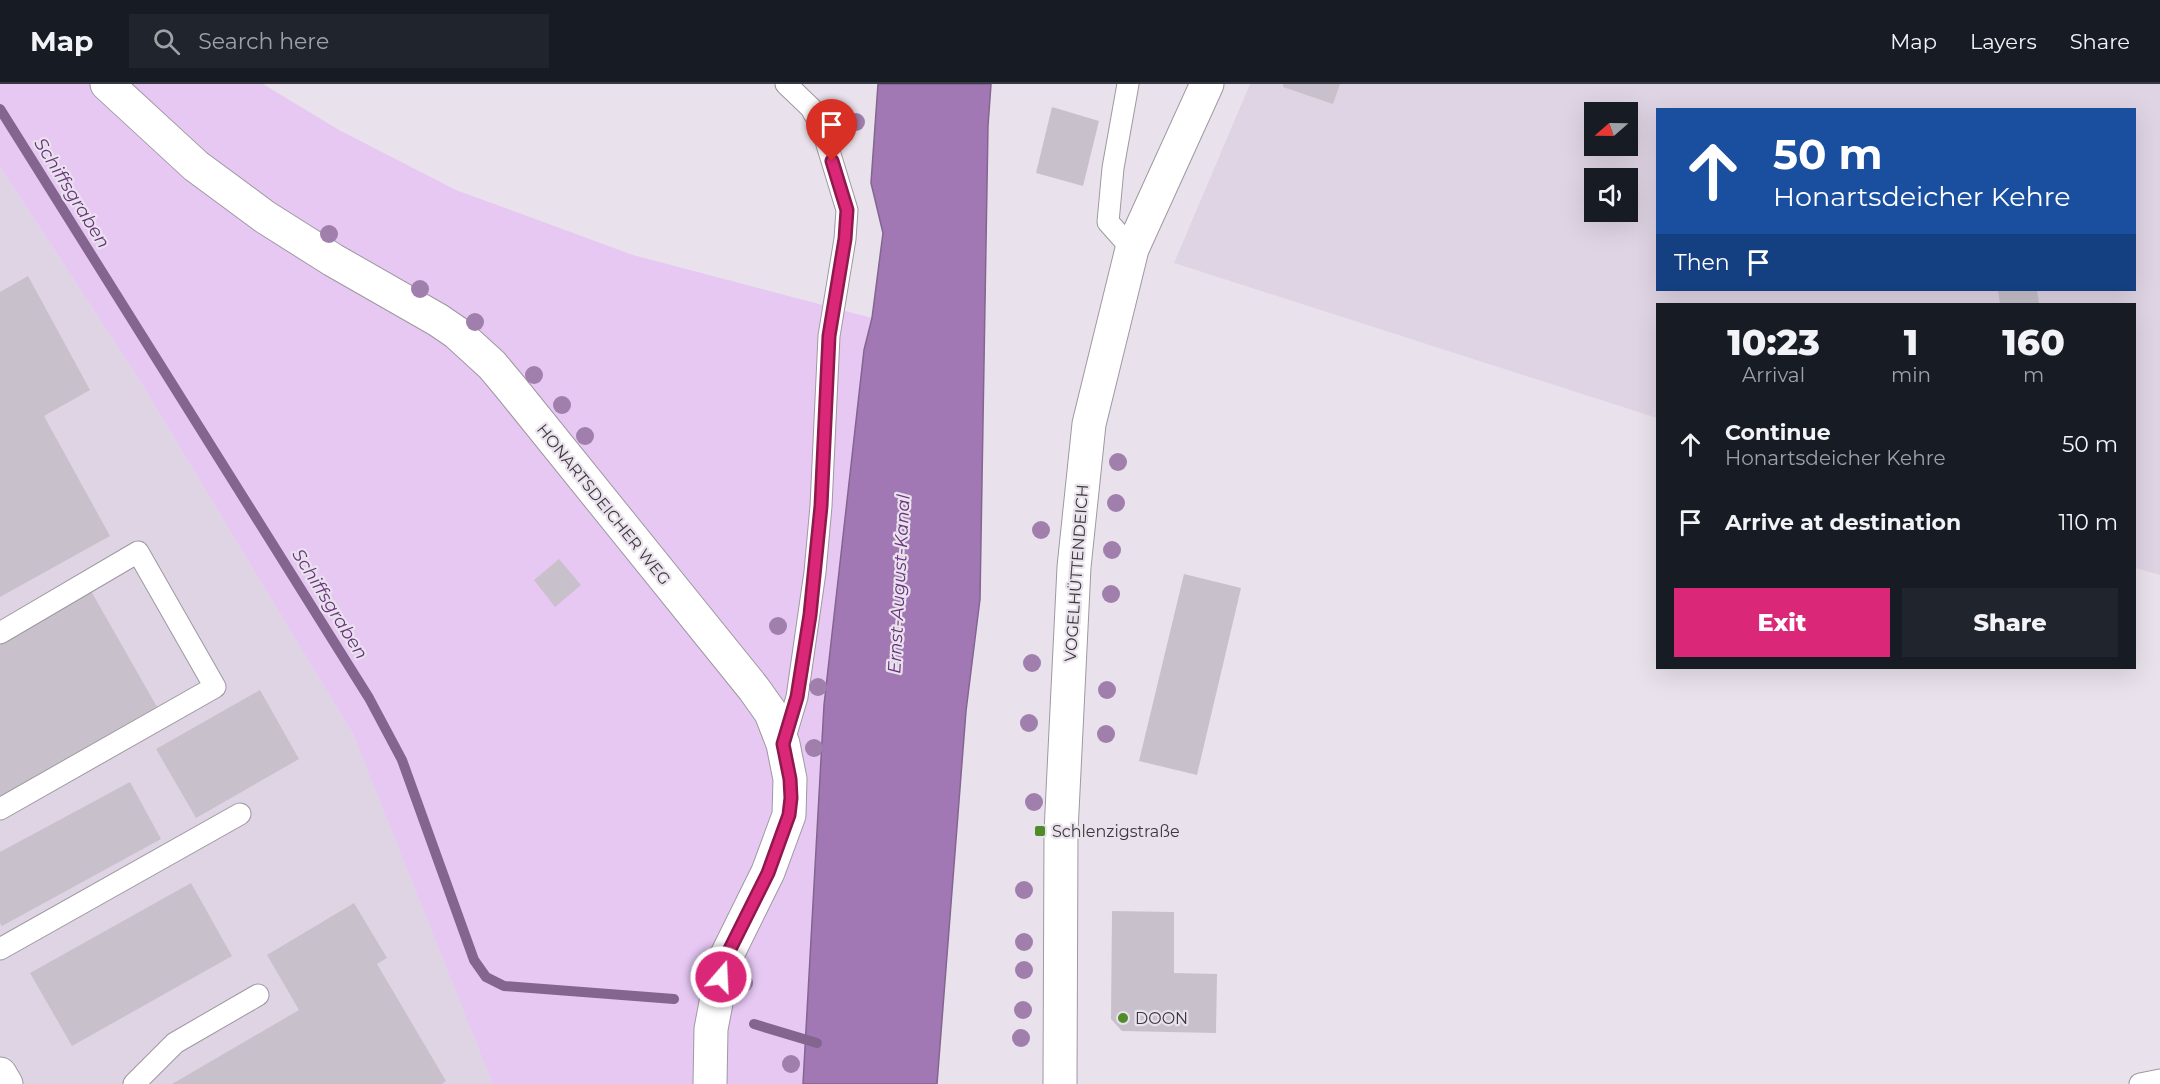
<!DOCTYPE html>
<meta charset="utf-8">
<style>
:root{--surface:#171b24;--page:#20242c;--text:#f1f3f6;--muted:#9ea1a6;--line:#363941;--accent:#db2777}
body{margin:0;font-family:Montserrat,sans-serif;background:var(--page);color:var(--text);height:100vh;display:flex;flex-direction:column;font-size:22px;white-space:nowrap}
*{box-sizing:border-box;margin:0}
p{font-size:20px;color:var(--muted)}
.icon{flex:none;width:33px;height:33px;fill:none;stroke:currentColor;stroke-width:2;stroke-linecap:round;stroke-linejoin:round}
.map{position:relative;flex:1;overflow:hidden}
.drawer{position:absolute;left:1656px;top:219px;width:480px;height:366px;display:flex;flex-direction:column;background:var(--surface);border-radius:0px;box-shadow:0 6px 24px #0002}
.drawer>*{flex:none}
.hud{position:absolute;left:1656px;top:24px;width:480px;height:183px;border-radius:0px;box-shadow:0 6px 24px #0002;background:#1a4fa0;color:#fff;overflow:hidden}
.needle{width:39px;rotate:250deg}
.tools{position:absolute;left:1584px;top:18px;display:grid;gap:12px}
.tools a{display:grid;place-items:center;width:54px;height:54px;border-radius:0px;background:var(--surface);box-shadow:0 6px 24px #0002;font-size:30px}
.pin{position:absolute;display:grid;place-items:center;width:51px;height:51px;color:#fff;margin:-62px -26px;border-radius:50% 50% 50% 0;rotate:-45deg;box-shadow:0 0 6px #0007}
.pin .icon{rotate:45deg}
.me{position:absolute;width:66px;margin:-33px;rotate:19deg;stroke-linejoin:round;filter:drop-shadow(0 0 4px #0008)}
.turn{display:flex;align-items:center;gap:21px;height:126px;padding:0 18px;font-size:27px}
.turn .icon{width:78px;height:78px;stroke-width:2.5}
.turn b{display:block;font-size:42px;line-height:51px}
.then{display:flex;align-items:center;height:57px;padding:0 18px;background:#0003;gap:12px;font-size:22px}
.eta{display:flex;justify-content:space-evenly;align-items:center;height:102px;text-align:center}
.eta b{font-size:36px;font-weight:800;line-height:42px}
.cta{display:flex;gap:12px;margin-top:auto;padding:12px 18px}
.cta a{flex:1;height:69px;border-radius:0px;background:var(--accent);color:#fff;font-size:24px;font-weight:800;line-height:69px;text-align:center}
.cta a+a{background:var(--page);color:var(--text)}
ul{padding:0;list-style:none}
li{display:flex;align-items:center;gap:18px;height:78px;padding:0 18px}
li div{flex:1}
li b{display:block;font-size:22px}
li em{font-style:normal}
header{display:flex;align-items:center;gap:36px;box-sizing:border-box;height:84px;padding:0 30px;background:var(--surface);border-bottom:2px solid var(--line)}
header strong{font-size:28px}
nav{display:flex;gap:33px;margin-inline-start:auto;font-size:21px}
.search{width:420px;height:54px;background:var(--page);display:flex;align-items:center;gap:15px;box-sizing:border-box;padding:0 21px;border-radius:0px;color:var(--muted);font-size:22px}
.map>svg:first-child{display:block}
.built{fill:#dfd4e4;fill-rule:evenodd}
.green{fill:#e6c8f3}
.water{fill:#a278b4;stroke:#836590;stroke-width:1.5}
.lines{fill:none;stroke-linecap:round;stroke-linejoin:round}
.stream{stroke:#836590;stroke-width:10}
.building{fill:#c8c1cb}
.service-casing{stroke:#9e98a1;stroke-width:23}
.minor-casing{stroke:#9e98a1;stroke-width:35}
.tertiary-casing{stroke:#9e98a1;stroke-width:35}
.service{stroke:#fff;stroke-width:21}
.minor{stroke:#fff;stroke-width:33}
.tertiary{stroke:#fff;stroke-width:33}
.tree{fill:#a07fad}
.route-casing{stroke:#8e194d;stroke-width:15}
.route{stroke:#db2777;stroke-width:10}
.poi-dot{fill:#508b29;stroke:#e9e2ec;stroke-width:2}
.labels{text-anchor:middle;stroke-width:4.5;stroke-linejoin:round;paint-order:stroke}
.street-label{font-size:16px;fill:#3c393d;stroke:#e9e2ec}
.poi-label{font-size:16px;fill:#3c393d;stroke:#e9e2ec;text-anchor:start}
.water-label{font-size:18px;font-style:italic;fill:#68327d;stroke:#e9e2ec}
</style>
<header>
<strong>Map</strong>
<div class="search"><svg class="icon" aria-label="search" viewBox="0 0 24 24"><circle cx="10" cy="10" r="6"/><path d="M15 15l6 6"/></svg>Search here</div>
<nav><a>Map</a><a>Layers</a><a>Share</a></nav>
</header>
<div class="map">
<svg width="2160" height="1000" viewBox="0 0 2160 1000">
<rect width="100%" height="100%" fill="#e9e2ec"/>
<g class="built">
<path d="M1250,0H2160V491L2135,484L2134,220H1658L1657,334L1174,179ZM1658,26H2134V206H1658ZM1594,28H1628V62H1594ZM1594,94H1628V128H1594Z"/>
<path d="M0,83L135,289L354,652L623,1000H0Z"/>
</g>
<path class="green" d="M0,0H263L339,46L456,106L633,171L872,234L864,266L824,621L803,1000H493L354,652L135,289L0,83Z"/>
<path class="water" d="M878,0H991L988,42L980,515L966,627L937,1000H803L824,621L864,266L872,234L883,149L871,99Z"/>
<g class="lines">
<g class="stream">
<path d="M0,25L369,614L402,676L474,876L486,893L504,902L674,915"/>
<path d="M754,940L817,959"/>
</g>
</g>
<g class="building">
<path d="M1283,0H1340L1333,20L1283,3Z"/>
<path d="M1052,23L1099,37L1083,102L1036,89Z"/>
<path d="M28,192L90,306L44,332L110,452L0,513V208Z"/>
<path d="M1998,206H2037L2039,220H2000Z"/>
<path d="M559,475L581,501L555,523L534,496Z"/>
<path d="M1184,490L1241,504L1197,691L1139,677Z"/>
<path d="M91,507L157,623L0,712V558Z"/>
<path d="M260,606L299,675L196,734L156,665Z"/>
<path d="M130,698L161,755L2,842L0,839V768Z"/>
<path d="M191,799L232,872L72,962L30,889Z"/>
<path d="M354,819L387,874L377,880L446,997L442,1000H172L299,926L267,871Z"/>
<path d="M1112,827L1174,828V889L1217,890L1216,949L1122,947L1111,935Z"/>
</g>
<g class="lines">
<g class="service-casing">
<g id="service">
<path d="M1128,0L1113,84L1108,138L1132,165"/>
<path d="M0,549L138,468L215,603L0,725"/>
<path d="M783,660L797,613L815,488L821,422L829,252L845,155L847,126L822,44L811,24L786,0"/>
<path d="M0,865L240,730"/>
<path d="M134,1000L175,959L258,911"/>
<path d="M2140,1000L2160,996"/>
</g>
</g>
<g class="minor-casing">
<g id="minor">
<path d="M107,0L196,82L265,133L333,176L438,236L457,249L492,281L512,305L754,605L771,629L783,660L790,695L789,731L768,788L724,877L711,945L710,1000"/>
<path d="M0,990L6,1000"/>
</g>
</g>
<g class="tertiary-casing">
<path id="tertiary" d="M1060,1000L1061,748L1074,483L1089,340L1132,165L1207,0"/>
</g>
<use href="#service" class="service"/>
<use href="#minor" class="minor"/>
<use href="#tertiary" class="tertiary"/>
</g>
<g class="tree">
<circle cx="856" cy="38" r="9"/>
<circle cx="329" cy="150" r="9"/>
<circle cx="420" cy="205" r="9"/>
<circle cx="475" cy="238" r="9"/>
<circle cx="534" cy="291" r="9"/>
<circle cx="562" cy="321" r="9"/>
<circle cx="585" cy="352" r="9"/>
<circle cx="1118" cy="378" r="9"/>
<circle cx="1116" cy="419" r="9"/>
<circle cx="1041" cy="446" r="9"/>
<circle cx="1112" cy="466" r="9"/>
<circle cx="1111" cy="510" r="9"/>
<circle cx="778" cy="542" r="9"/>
<circle cx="1032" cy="579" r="9"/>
<circle cx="818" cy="603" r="9"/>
<circle cx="1107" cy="606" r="9"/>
<circle cx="1029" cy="639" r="9"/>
<circle cx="1106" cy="650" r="9"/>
<circle cx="814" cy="664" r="9"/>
<circle cx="1034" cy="718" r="9"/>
<circle cx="1024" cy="806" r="9"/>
<circle cx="1024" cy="858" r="9"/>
<circle cx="1024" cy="886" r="9"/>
<circle cx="744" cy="899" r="9"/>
<circle cx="1023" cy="926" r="9"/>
<circle cx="1021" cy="954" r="9"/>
<circle cx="791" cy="980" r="9"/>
</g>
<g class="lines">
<g class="route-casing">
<path id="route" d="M721,893L724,877L768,789L789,731L791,714L790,695L783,660L797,613L810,531L821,422L829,252L845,155L847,126L832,77"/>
</g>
<use href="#route" class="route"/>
</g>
<g class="poi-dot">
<rect x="1034" y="741" width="12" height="12" rx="3"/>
<circle cx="1123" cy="934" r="6"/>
</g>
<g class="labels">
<g class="street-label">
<text transform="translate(604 420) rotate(51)" y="6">HONARTSDEICHER WEG</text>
<text transform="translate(1076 489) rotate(-86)" y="6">VOGELHÜTTENDEICH</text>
</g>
<g class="poi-label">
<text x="1052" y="753">Schlenzigstraße</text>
<text x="1135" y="940">DOON</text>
</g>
<g class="water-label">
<text transform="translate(72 109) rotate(58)" y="6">Schiffsgraben</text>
<text transform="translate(899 500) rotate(-87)" y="6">Ernst-August-Kanal</text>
<text transform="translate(330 520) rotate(58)" y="6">Schiffsgraben</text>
</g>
</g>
</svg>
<div class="tools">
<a><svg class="needle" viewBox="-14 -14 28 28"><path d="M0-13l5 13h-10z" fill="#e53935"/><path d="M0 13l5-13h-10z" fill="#9ea1a6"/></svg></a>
<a><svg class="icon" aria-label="sound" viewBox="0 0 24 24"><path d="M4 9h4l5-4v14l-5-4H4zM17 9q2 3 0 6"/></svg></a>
</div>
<div class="pin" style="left:832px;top:77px;background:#d93025"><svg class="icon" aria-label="arrive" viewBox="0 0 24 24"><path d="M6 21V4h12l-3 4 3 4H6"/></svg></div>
<svg class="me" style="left:721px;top:893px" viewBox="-20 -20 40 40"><circle r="17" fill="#db2777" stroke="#fff" stroke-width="3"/><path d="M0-11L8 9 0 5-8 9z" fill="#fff"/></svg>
<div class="hud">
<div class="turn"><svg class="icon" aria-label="ahead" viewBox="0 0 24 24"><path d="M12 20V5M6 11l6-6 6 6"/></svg><div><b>50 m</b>Honartsdeicher Kehre</div></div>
<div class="then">Then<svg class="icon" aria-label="arrive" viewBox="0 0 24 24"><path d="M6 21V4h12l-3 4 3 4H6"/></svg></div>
</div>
<section class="drawer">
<div class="eta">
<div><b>10:23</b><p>Arrival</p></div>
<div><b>1</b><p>min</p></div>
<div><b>160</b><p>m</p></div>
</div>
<ul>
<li><svg class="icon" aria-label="ahead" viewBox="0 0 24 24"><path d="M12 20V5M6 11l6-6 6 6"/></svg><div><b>Continue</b><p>Honartsdeicher Kehre</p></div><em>50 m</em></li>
<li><svg class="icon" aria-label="arrive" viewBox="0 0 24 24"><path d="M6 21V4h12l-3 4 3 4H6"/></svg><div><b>Arrive at destination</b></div><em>110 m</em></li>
</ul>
<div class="cta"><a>Exit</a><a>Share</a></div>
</section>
</div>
